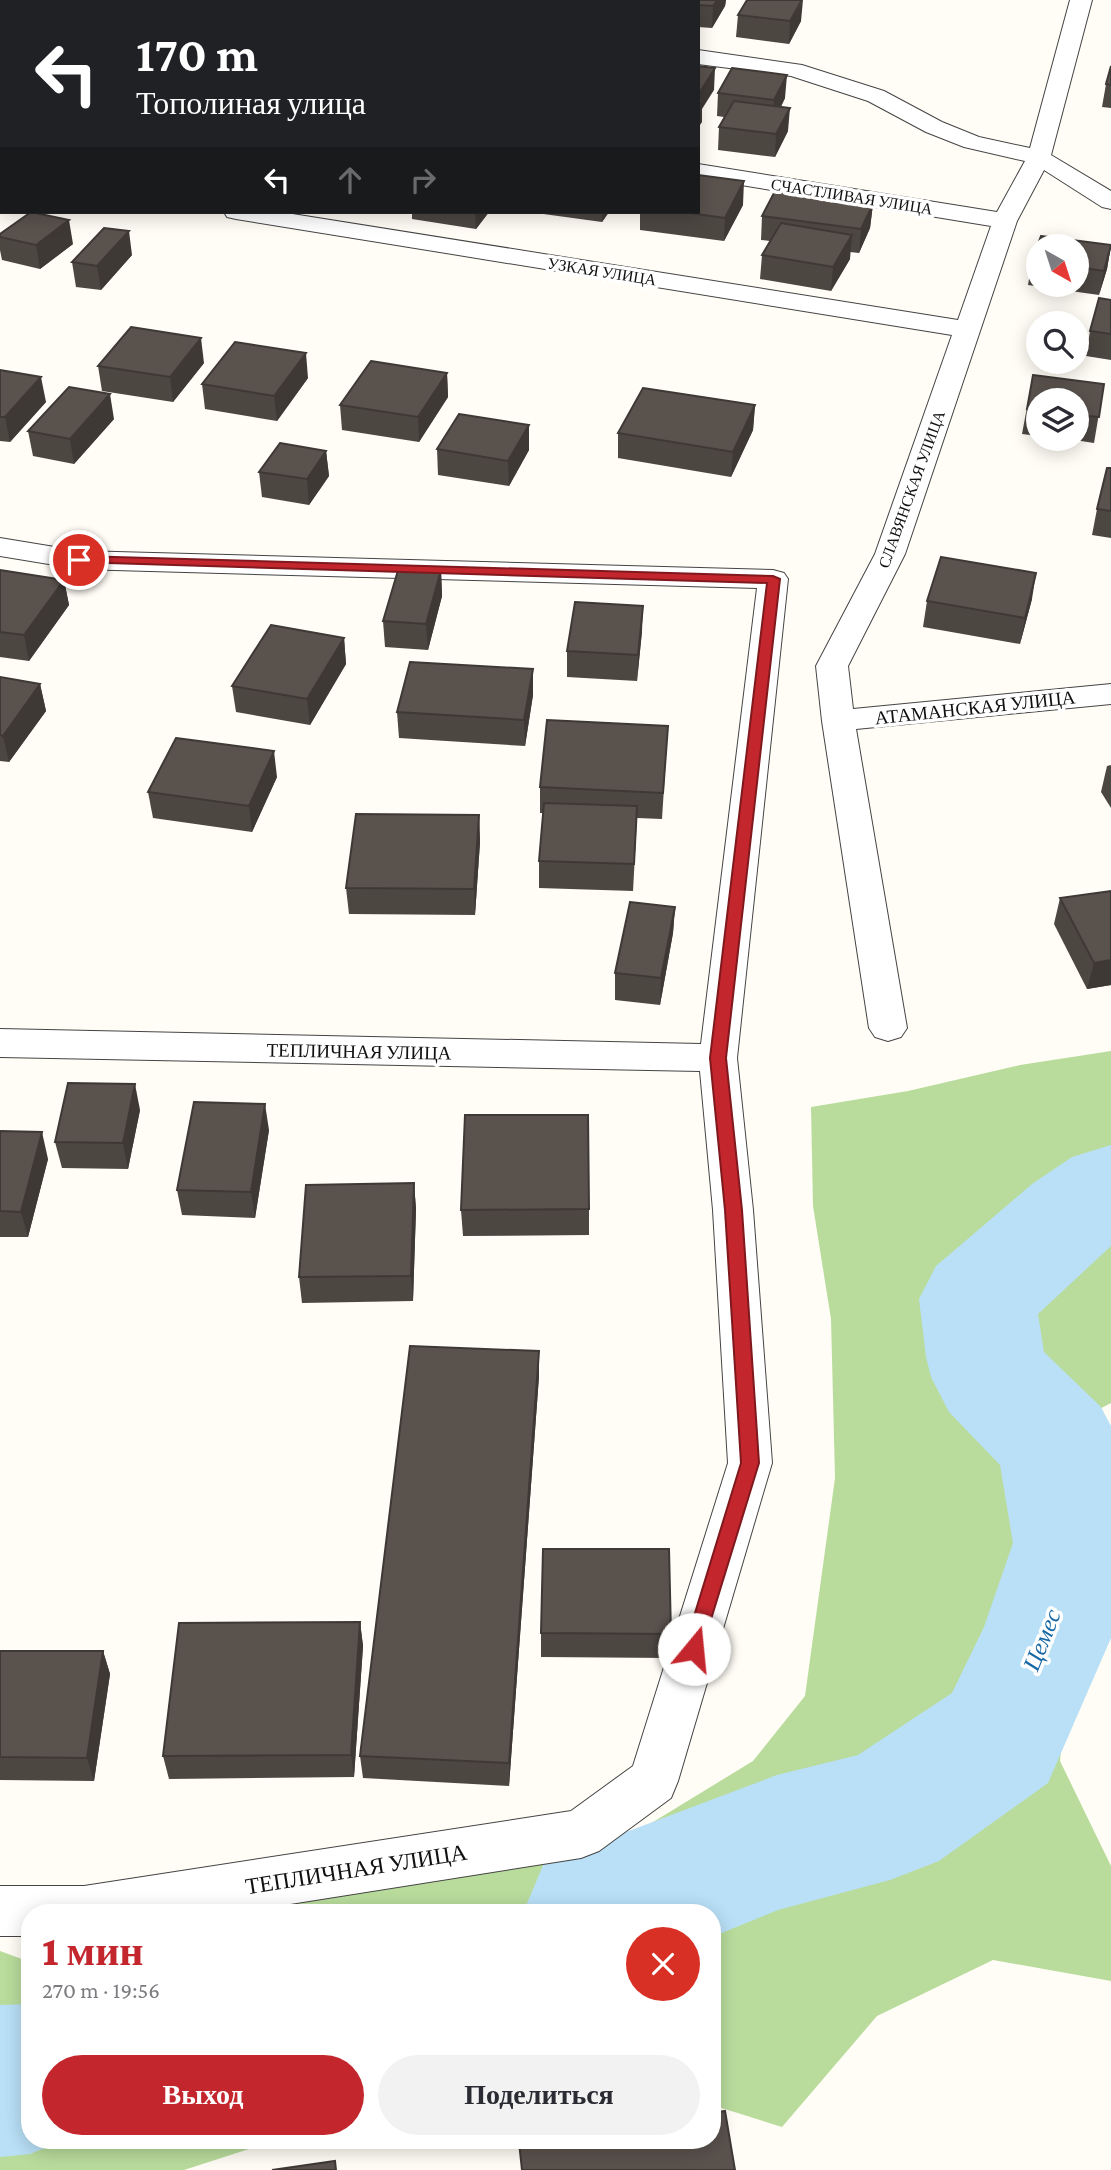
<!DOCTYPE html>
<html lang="ru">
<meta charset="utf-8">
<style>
:root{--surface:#fff;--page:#f2f2f3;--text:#2b2b33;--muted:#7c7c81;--accent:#c4262e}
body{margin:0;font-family:"Crimson Pro",serif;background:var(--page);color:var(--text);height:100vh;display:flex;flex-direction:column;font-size:26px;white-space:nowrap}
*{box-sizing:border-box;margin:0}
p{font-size:23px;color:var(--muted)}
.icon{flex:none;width:38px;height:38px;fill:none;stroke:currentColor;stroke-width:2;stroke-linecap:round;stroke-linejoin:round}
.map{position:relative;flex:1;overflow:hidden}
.details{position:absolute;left:21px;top:1904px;width:700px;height:245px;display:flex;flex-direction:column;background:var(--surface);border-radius:28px;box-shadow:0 4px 18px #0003}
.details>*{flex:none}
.banner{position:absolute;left:0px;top:0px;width:700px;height:214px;box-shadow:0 4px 18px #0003;background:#202124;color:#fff;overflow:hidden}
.needle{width:46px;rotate:141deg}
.fabs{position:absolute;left:1026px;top:234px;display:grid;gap:14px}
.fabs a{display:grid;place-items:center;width:63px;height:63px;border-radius:50%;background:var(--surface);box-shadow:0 4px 18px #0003;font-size:35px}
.pin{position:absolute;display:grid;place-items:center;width:60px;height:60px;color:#fff;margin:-30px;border:4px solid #fff;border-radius:50%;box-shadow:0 2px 7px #0007}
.me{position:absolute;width:77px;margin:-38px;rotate:17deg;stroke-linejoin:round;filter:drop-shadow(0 0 5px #0008)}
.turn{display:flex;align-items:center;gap:24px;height:147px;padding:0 21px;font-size:32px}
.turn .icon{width:91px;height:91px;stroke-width:2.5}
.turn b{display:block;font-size:49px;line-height:60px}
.lanes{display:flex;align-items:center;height:66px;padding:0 21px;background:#0003;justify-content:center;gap:35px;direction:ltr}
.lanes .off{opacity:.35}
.round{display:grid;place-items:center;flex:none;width:74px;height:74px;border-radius:37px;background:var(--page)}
.headline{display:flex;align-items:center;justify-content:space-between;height:119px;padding:0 21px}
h1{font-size:42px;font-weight:800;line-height:52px;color:var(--accent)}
.primary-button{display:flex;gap:14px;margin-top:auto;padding:14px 21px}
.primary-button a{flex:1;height:80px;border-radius:42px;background:var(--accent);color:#fff;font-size:28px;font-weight:800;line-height:80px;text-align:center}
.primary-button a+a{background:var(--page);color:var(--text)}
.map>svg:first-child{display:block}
.forest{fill:#b9dc9c}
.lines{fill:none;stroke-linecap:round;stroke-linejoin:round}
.river{fill:#b9e0f7;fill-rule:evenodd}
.street-casing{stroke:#444;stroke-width:2}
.street{fill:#fff;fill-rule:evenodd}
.wall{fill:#4d4742;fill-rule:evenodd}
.shaded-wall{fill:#3f3936}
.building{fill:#5a524d;stroke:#3f3936;stroke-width:2}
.route{fill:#c4262e;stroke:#7f191e;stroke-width:2}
.labels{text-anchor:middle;stroke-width:7;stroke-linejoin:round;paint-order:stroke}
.far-street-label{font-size:16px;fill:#111;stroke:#fff}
.street-label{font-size:19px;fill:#111;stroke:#fff}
.near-street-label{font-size:23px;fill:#111;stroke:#fff}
.near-water-label{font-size:24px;font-style:italic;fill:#1768a6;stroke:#fff}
</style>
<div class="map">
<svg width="1111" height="2170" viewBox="0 0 1111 2170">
<rect width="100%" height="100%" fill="#fffdf5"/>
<g class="forest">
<path d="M1111,1051V1403L1026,1448L1036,1532L1096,1618L1068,1678L1060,1761L1111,1866V1981L993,1960L877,2016L782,2127L712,2105V1913H234L460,1874L622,1841L753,1761L805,1696L835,1478L831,1319L813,1206L811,1107L908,1091L1020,1065Z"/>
<path d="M0,1951L30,1962V2140H277L184,2170H0Z"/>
</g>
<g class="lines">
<g class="river">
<path d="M1111,1145V1246L1038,1314L1044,1352L1101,1407L1111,1426V1638L1048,1783L939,1861L890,1880L778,1910L712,1937V1913H523L544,1863L777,1775L858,1755L952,1693L984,1627L1013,1543L1000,1465L949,1412L931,1377L926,1357L919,1299L936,1266L1032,1184L1072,1157Z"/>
<path d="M30,2004V2140H64L30,2154L0,2157V2005Z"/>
</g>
<g class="street-casing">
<g id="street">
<path d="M1,0H36L37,2H3Z"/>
<path d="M1070,0H1092L1051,155L1111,191V209L1102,207L1044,170L1017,221L905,554L848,666L853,709L1111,684V704L856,729L907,1028L901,1037L888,1041L875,1037L869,1028L822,721L816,666L875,554L952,335L236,219L227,217L224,212H280L958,320L991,226L698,178V164L997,212L1025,161L964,147L926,132L868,101L791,76L698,64V50L802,65L884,91L942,122L979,137L1030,148Z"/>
<path d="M0,538L79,551L773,570L784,573L788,579L737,1058L753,1210L772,1463L678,1781L671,1798L599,1851L581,1858L234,1913H30V1936H0V1886H84L571,1811L633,1766L728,1463L713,1210L700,1071L0,1057V1029L701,1044L757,588L79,569L0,556Z"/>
</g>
</g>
<use href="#street" class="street"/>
</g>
<g class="wall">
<rect x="158" y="0" width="59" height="2"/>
<path d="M489,0H543L542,2H489Z"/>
<path d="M566,0H634L632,2H566Z"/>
<path d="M661,0H726L725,6L712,28L698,27V2H661Z"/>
<path d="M738,15L801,21L789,44L736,37Z"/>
<path d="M2,30V116L0,117V31Z"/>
<path d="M1111,66V108L1102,107L1106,84Z"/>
<path d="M718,93L785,98L781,107L788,131L775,157L718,150L719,127L724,117L717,116Z"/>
<path d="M873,204L870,228L859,253L850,252V259L831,291L760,279L762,255L770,241L761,240L762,216Z"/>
<path d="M743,205L724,241L640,230V212H698Z"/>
<path d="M412,212H489L476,229L412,219Z"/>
<path d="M536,212H609L602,222L536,213Z"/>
<path d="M0,234L73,244L40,269L2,260L0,250Z"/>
<path d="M1041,236L1111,245L1107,269L1099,295L1028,285L1032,261ZM1038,247H1076V285H1038Z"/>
<path d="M132,255L101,290L76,287L72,262Z"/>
<path d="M1111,300V360L1086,356L1090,331Z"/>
<path d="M204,363L173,402L102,391L98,366Z"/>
<path d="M0,370L46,402L10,442L0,441Z"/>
<path d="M447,373L448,397L419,442L342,430L340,405Z"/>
<path d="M1033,375L1104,384L1094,443L1068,439H1076V401H1038V436L1022,434Z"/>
<path d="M308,378L277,421L205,409L202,384Z"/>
<path d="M755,405L753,430L731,477L618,458V433Z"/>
<path d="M114,419L74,464L33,456L28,431Z"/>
<path d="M437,449L529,450L509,486L438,475Z"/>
<path d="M326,451L329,476L309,505L262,497L259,472Z"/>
<path d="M1111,468V538L1092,535L1097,509Z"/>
<path d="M0,570L64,580L69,605L29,661L0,657Z"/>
<path d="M441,570L442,596L428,650L385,647L383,621Z"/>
<path d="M1032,599L1020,644L923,627L927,601Z"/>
<path d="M642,631L637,681L567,677V651Z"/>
<path d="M344,638L346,664L310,725L236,712L232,686Z"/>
<path d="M0,677L40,684L46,711L9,762L0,761Z"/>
<path d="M533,695L525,746L399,738L397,712Z"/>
<path d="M668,726L662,819L637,818L633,891L539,888V861L543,813H540V787Z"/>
<path d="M1111,765V808L1101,792L1107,766Z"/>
<path d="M277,777L252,832L153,818L148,792Z"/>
<path d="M479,815L480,842L475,915L349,914L346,888Z"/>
<path d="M1060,898L1111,985L1087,989L1054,924Z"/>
<path d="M675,907L673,933L660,1005L615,1000V973Z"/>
<path d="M140,1110L128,1169L62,1168L55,1142Z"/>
<path d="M269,1130L255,1218L182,1215L177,1190Z"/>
<path d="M0,1131L48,1159L28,1237H0Z"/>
<path d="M414,1183L416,1209L413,1301L302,1303L299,1277Z"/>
<path d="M589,1209V1235L463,1236L461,1210Z"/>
<path d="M539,1351V1376L509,1786L363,1778L360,1756Z"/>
<path d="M360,1622L363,1646L354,1777L169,1779L163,1756Z"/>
<path d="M541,1633L671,1634L669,1658L541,1657Z"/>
<path d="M0,1651H103L110,1674L94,1781L0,1780Z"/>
</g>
<g class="shaded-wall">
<path d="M201,0H217V2H200Z"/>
<path d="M530,0H543L542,2H530Z"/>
<path d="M619,0H634L632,2H618Z"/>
<path d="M717,0H726L725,6L712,28L713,6Z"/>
<path d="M803,0L801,21L789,44L790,21Z"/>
<path d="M715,68L714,90L702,109V122L698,128V107L700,92Z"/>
<path d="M787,75L785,98L772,123L774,100Z"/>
<path d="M2,89V116L0,117V91Z"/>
<path d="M790,108L788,131L775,157L776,134Z"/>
<path d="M744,181L743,205L724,241L725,218Z"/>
<path d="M873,204L870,228L859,253L861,229Z"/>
<path d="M475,212H489L476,229Z"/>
<path d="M602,212H609L602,222Z"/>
<path d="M69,220L73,244L40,269L36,245Z"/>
<path d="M129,231L132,255L101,290L97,266Z"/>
<path d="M852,235L850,259L831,291L833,267Z"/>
<path d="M1111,246L1107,269L1099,295L1104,271Z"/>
<path d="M201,338L204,363L173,402L170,377Z"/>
<path d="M306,353L308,378L277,421L274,396Z"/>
<path d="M447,373L448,397L419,442L418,417Z"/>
<path d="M41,377L46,402L10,442L5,417Z"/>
<path d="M110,394L114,419L74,464L70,439Z"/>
<path d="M755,405L753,430L731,477L733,452Z"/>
<path d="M529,425V450L509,486L508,461Z"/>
<path d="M326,451L329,476L309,505L307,479Z"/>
<path d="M441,570L442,596L428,650L426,624Z"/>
<path d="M1036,573L1032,599L1020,644L1025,618Z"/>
<path d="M64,580L69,605L29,661L24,635Z"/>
<path d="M643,606L642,631L637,681L638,655Z"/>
<path d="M344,638L346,664L310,725L307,699Z"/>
<path d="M533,669V695L525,746L524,720Z"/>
<path d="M40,684L46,711L9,762L3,736Z"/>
<path d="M274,751L277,777L252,832L249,806Z"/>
<path d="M479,815L480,842L475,915L474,889Z"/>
<path d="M675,907L673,933L660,1005L661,978Z"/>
<path d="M1111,960V985L1087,989L1094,963Z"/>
<path d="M135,1084L140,1110L128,1169L123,1143Z"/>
<path d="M265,1104L269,1130L255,1218L251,1192Z"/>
<path d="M42,1132L48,1159L28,1237L21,1212Z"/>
<path d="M414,1183L416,1209L413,1301L411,1276Z"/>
<path d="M539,1351V1376L509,1786V1763Z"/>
<path d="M360,1622L363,1646L354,1777L351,1755Z"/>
<path d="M103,1651L110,1674L94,1781L87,1758Z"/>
</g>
<g class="building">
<path d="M35,0H74L78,1L77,2H33Z"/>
<path d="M165,0H201L200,2H180Z"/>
<path d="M242,0H277L285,1L240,2Z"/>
<path d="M575,0H619L618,2H589Z"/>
<path d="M661,0H717L713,6L698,5V2H674Z"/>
<path d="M747,0H802L790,21L738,15Z"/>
<path d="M2,30V41H0V31Z"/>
<path d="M0,53H2V67L0,66Z"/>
<path d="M698,66L715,68L700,92H698Z"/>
<path d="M1111,66V85L1106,84Z"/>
<path d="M732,68L787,75L774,100L718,93Z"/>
<path d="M698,99H703L698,107Z"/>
<path d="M734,101L790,108L776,134L719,127Z"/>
<path d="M698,175L744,181L725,218L682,212H698Z"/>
<path d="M775,191L873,204L861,229L762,216Z"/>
<path d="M31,212L69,220L36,245L0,237V234Z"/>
<path d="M781,223L852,235L833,267L762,255Z"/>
<path d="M104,228L129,231L97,266L72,262Z"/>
<path d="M1041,236L1111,245L1104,271L1076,267V247H1038V262L1032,261Z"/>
<path d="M1099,298L1111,300V334L1090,331Z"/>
<path d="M131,327L201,338L170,377L98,366Z"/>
<path d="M235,342L306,353L274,396L202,384Z"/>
<path d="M371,361L447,373L418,417L340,405Z"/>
<path d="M0,370L41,377L5,417H0Z"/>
<path d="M1033,375L1104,384L1099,417L1076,415V401H1038V410L1027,409Z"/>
<path d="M69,387L110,394L70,439L28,431Z"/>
<path d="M643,388L755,405L733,452L618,433Z"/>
<path d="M459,414L529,425L508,461L437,449Z"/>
<path d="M280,443L326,451L307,479L259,472Z"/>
<path d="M1107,468H1111V511L1097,509Z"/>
<path d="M941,557L1036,573L1025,618L927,601Z"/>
<path d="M399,567L441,570L426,624L383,621Z"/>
<path d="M0,570L64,580L24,635L0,632Z"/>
<path d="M575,602L643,606L638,655L567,651Z"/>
<path d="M271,625L344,638L307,699L232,686Z"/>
<path d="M410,662L533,669L524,720L397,712Z"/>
<path d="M0,677L40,684L3,736L0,735Z"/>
<path d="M547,720L668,726L663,793L540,787Z"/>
<path d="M176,738L274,751L249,806L148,792Z"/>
<path d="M544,803L637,806L634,864L539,861Z"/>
<path d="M356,814L479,815L474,889L346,888Z"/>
<path d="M1111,891V960L1094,963L1060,898Z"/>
<path d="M630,902L675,907L661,978L615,973Z"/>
<path d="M68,1083L135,1084L123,1143L55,1142Z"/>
<path d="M194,1102L265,1104L251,1192L177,1190Z"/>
<path d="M465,1115H588L589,1209L461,1210Z"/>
<path d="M0,1131L42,1132L21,1212L0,1211Z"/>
<path d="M414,1183L411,1276L299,1277L306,1185Z"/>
<path d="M410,1346L539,1351L509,1763L360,1756Z"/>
<path d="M543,1549H669L671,1634L541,1633Z"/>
<path d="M360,1622L351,1755L163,1756L179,1623Z"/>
<path d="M0,1651H103L87,1758L0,1757Z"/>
<path d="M725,2111L735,2170H522L519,2142L531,2140H712V2113Z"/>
<path d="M335,2161L336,2170H272Z"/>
</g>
<path class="route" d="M79,556L773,576L780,579L726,1058L742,1210L759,1463L700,1655L694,1658L687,1655L684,1649L741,1463L725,1210L710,1058L767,583L75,562L73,560Z"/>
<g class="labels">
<g class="far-street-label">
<text transform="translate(852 196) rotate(9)" y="6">СЧАСТЛИВАЯ УЛИЦА</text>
<text transform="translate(602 271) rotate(9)" y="6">УЗКАЯ УЛИЦА</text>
<text transform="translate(911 489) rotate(-70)" y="6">СЛАВЯНСКАЯ УЛИЦА</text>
</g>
<g class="street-label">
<text transform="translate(975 707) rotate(-6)" y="7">АТАМАНСКАЯ УЛИЦА</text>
<text transform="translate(359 1051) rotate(1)" y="7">ТЕПЛИЧНАЯ УЛИЦА</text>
</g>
<g class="near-street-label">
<text transform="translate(356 1869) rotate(-9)" y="8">ТЕПЛИЧНАЯ УЛИЦА</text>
</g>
<g class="near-water-label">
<text transform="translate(1042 1640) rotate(-68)" y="8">Цемес</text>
</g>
</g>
</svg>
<div class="fabs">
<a><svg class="needle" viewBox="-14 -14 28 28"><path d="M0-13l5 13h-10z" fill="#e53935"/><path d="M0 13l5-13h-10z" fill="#7c7c81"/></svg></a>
<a><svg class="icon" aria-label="search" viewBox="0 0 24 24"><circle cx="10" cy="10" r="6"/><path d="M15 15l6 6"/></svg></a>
<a><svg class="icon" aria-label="layers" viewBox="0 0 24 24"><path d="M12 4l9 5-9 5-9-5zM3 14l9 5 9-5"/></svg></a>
</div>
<div class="pin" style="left:79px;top:560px;background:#d93025"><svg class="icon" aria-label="arrive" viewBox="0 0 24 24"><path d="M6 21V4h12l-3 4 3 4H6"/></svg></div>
<svg class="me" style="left:694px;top:1649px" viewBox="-20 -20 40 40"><circle r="19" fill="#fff"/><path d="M0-13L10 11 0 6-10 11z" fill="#c4262e"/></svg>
<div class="banner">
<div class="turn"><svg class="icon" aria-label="left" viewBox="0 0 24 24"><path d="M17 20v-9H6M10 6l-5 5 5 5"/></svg><div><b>170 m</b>Тополиная улица</div></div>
<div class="lanes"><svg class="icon" aria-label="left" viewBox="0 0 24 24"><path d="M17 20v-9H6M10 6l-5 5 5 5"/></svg><svg class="icon off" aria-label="ahead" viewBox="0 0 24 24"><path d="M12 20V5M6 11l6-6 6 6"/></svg><svg class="icon off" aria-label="right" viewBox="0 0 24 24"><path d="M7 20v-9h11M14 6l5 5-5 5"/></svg></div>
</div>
<section class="details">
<div class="headline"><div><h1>1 мин</h1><p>270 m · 19:56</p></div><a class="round" style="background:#d93025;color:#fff"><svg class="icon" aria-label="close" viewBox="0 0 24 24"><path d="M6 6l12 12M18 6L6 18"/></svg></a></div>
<div class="primary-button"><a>Выход</a><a>Поделиться</a></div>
</section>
</div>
